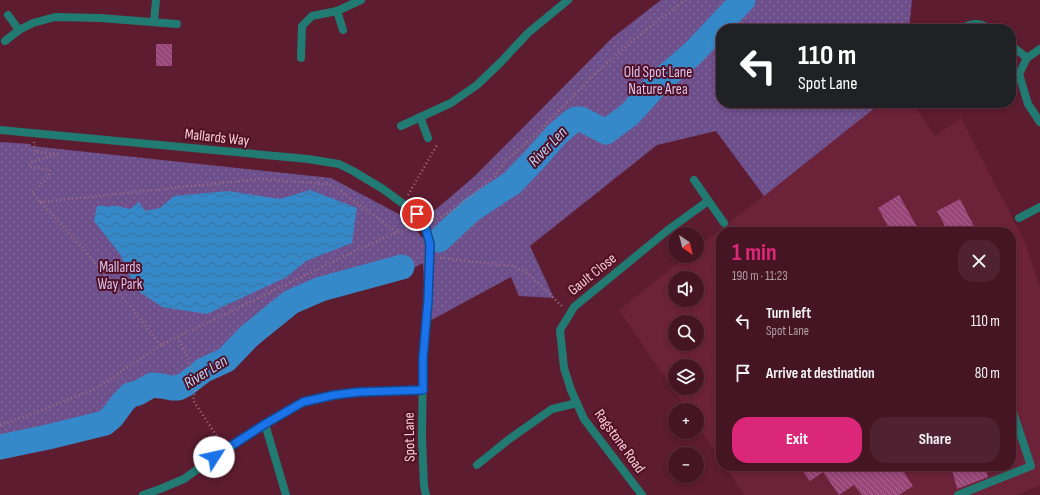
<!DOCTYPE html>
<meta charset="utf-8">
<style>
:root{--surface:#461524;--page:#502231;--text:#f1f3f6;--muted:#b09fa6;--line:#5e3441;--accent:#db2777}
body{margin:0;font-family:"Sofia Sans Condensed",sans-serif;background:var(--page);color:var(--text);height:100vh;display:flex;flex-direction:column;font-size:15px;white-space:nowrap}
*{box-sizing:border-box;margin:0}
p{font-size:13px;color:var(--muted)}
.icon{flex:none;width:22px;height:22px;fill:none;stroke:currentColor;stroke-width:2;stroke-linecap:round;stroke-linejoin:round}
.map{position:relative;flex:1;overflow:hidden}
.drawer{position:absolute;left:716px;top:227px;width:300px;height:244px;display:flex;flex-direction:column;background:var(--surface);border-radius:16px;box-shadow:0 2px 6px #0003,0 0 0 1px var(--line)}
.drawer>*{flex:none}
.hud{position:absolute;left:716px;top:24px;width:300px;height:84px;border-radius:16px;box-shadow:0 2px 6px #0003,0 0 0 1px var(--line);background:#202124;color:#fff;overflow:hidden}
.needle{width:26px;rotate:145deg}
.tools{position:absolute;left:668px;top:227px;display:grid;gap:8px}
.tools a{display:grid;place-items:center;width:36px;height:36px;border-radius:50%;background:var(--surface);box-shadow:0 2px 6px #0003,0 0 0 1px var(--line);font-size:20px}
.pin{position:absolute;display:grid;place-items:center;width:34px;height:34px;color:#fff;margin:-17px;border:2px solid #fff;border-radius:50%;box-shadow:0 1px 4px #0007}
.me{position:absolute;width:44px;margin:-22px;rotate:55deg;stroke-linejoin:round;filter:drop-shadow(0 0 3px #0008)}
.turn{display:flex;align-items:center;gap:14px;height:84px;padding:0 16px;font-size:18px}
.turn .icon{width:52px;height:52px;stroke-width:2.5}
.turn b{display:block;font-size:28px;line-height:34px}
.round{display:grid;place-items:center;flex:none;width:42px;height:42px;border-radius:16px;background:var(--page)}
.overview{display:flex;align-items:center;justify-content:space-between;height:68px;padding:0 16px}
h1{font-size:24px;font-weight:700;line-height:30px;color:var(--accent)}
.primary-button{display:flex;gap:8px;margin-top:auto;padding:8px 16px}
.primary-button a{flex:1;height:46px;border-radius:16px;background:var(--accent);color:#fff;font-size:16px;font-weight:700;line-height:46px;text-align:center}
.primary-button a+a{background:var(--page);color:var(--text)}
ul{padding:0;list-style:none}
li{display:flex;align-items:center;gap:12px;height:52px;padding:0 16px}
li div{flex:1}
li b{display:block;font-size:15px}
li em{font-style:normal}
.map>svg:first-child{display:block}
.built{fill:#6c2239;fill-rule:evenodd}
.park{fill:url(#park-dots)}
.water{fill:url(#water-waves)}
.lines{fill:none;stroke-linecap:round;stroke-linejoin:round}
.river{stroke:#3689c8;stroke-width:25}
.building{fill:url(#building-back-hatch)}
.path{stroke:#a46e7c;stroke-width:2.5;stroke-dasharray:1 3;stroke-linecap:butt}
.service{stroke:#217b72;stroke-width:8}
.minor{stroke:#217b72;stroke-width:8}
.tertiary{stroke:#217b72;stroke-width:8}
.route-casing{stroke:#114b97;stroke-width:10}
.route{stroke:#1a73e8;stroke-width:7}
.labels{text-anchor:middle;stroke-width:4;stroke-linejoin:round;paint-order:stroke}
.park-label{font-size:15px;fill:#d8c5f0;stroke:#511026}
.street-label{font-size:15px;fill:#f6cdd5;stroke:#511026}
.water-label{font-size:16px;font-style:italic;fill:#b4dafc;stroke:#511026}
</style>
<div class="map">
<svg width="1040" height="495" viewBox="0 0 1040 495">
<defs>
<pattern id="park-dots" width="8" height="8" patternUnits="userSpaceOnUse"><rect width="8" height="8" fill="#6c4f8b"/><path d="M2 2h.1M6 6h.1" fill="none" stroke="#82679a" stroke-width="1.8" stroke-linecap="round"/></pattern>
<pattern id="water-waves" width="16" height="10" patternUnits="userSpaceOnUse"><rect width="16" height="10" fill="#3689c8"/><path d="M0 5q4-4 8 0t8 0" fill="none" stroke="#3c729f"/></pattern>
<pattern id="building-back-hatch" width="6" height="6" patternUnits="userSpaceOnUse"><rect width="6" height="6" fill="#984678"/><path d="M-1 5l2 2M0 0l6 6M5-1l2 2" fill="none" stroke="#ac6890"/></pattern>
</defs>
<rect width="100%" height="100%" fill="#5d1c30"/>
<path class="built" d="M881,103H913L935,136L961,118L1025,242L1040,288V486L1016,495H744L725,466H1011V232H721V460L697,425V410H687L619,310L687,256H697V248ZM675,278H697V300H675ZM675,322H697V344H675ZM675,366H697V388H675Z"/>
<path class="park" d="M661,0H912L909,29H721V103H881L764,196L716,131L657,145L530,246L554,298L519,296L511,277L426,323L423,263L404,273L342,289L321,295L308,301L287,314L241,354L190,392L167,388L149,391L136,399L106,425L0,449V142L31,144V146L331,178L408,219L423,239L422,221L475,176L612,38Z"/>
<path class="water" d="M310,190L357,208L352,243L306,261L287,277L207,314L162,307L137,290L120,254L94,221L97,206H117L130,209L139,202L145,211L160,208L174,196L228,191L280,199Z"/>
<g class="lines">
<g class="river">
<path d="M439,240L471,210L512,183L535,159L556,135L570,123L576,119H581L606,132L630,114L657,84L693,53L743,0"/>
<path d="M0,447L48,437L105,423L112,417L123,402L130,395L138,393L152,385L161,386L172,388H178L186,384L204,370L226,360L249,336L291,302L321,289L402,267"/>
</g>
</g>
<g class="building">
<rect x="156" y="44" width="16" height="22"/>
<path d="M899,195L920,232H891L878,208Z"/>
<path d="M960,199L977,232H948L937,211Z"/>
<path d="M799,466H900L913,486L899,495H862L854,485L839,495L823,472L810,481Z"/>
<path d="M951,466H985L988,477L957,489Z"/>
</g>
<g class="lines">
<g class="path">
<path d="M34,142L35,152L58,154L29,163L30,167L50,170L49,176L32,193L83,248L161,345L351,253L397,232L414,228"/>
<path d="M408,195L437,145"/>
<path d="M40,202L260,179L330,184L397,232"/>
<path d="M433,221L456,208L495,176L506,160L537,134L594,75L638,36L685,0"/>
<path d="M440,258L513,266L526,272L563,307"/>
<path d="M178,337C186,356 200,379 193,400L220,441"/>
<path d="M0,425L27,416L97,388L161,345"/>
</g>
<g class="service">
<path d="M959,29C972,24 977,21 990,29"/>
<path d="M1011,45L1027,58"/>
<path d="M958,495L1031,466L1013,412"/>
</g>
<g class="minor">
<path d="M337,11L343,30"/>
<path d="M8,15L19,30"/>
<path d="M154,22L156,0"/>
<path d="M5,41L19,30L33,23L55,17L100,18L177,24"/>
<path d="M1040,49L1027,58L1019,74L1028,104L1040,122"/>
<path d="M301,58L302,26L312,16L337,11L361,0"/>
<path d="M420,117L428,138"/>
<path d="M401,126L451,103L477,85L501,62L528,33L568,0"/>
<path d="M694,180L724,223"/>
<path d="M1019,218L1040,207"/>
<path d="M265,424L286,495"/>
<path d="M477,465L508,440L552,409L577,403"/>
<path d="M143,495L160,489L184,479L225,449L303,402L334,395L359,392L423,390"/>
<path d="M642,495L584,419L571,390L564,368L560,330L574,307L668,230L708,201"/>
</g>
<path class="tertiary" d="M0,130L308,159L339,164L353,171L383,189L417,214L425,225L429,244L430,257L428,300L423,358L422,438L424,486L426,495"/>
</g>
<g class="lines">
<g class="route-casing">
<path id="route" d="M214,457L265,424L303,402L334,395L359,392L423,390V358L428,300L430,244L425,226L417,214"/>
</g>
<use href="#route" class="route"/>
</g>
<g class="labels">
<g class="park-label">
<text x="658" y="77">Old Spot Lane<tspan x="658" dy="17">Nature Area</tspan></text>
<text x="120" y="272">Mallards<tspan x="120" dy="17">Way Park</tspan></text>
</g>
<g class="street-label">
<text transform="translate(217 137) rotate(6)" y="5">Mallards Way</text>
<text transform="translate(592 274) rotate(-39)" y="5">Gault Close</text>
<text transform="translate(409 437) rotate(-91)" y="5">Spot Lane</text>
<text transform="translate(620 441) rotate(54)" y="5">Ragstone Road</text>
</g>
<g class="water-label">
<text transform="translate(547 146) rotate(-46)" y="6">River Len</text>
<text transform="translate(205 371) rotate(-32)" y="6">River Len</text>
</g>
</g>
</svg>
<div class="tools">
<a><svg class="needle" viewBox="-14 -14 28 28"><path d="M0-13l5 13h-10z" fill="#e53935"/><path d="M0 13l5-13h-10z" fill="#b09fa6"/></svg></a>
<a><svg class="icon" aria-label="sound" viewBox="0 0 24 24"><path d="M4 9h4l5-4v14l-5-4H4zM17 9q2 3 0 6"/></svg></a>
<a><svg class="icon" aria-label="search" viewBox="0 0 24 24"><circle cx="10" cy="10" r="6"/><path d="M15 15l6 6"/></svg></a>
<a><svg class="icon" aria-label="layers" viewBox="0 0 24 24"><path d="M12 4l9 5-9 5-9-5zM3 14l9 5 9-5"/></svg></a>
<a>+</a>
<a>−</a>
</div>
<div class="pin" style="left:417px;top:214px;background:#d93025"><svg class="icon" aria-label="arrive" viewBox="0 0 24 24"><path d="M6 21V4h12l-3 4 3 4H6"/></svg></div>
<svg class="me" style="left:214px;top:457px" viewBox="-20 -20 40 40"><circle r="19" fill="#fff"/><path d="M0-13L10 11 0 6-10 11z" fill="#1a73e8"/></svg>
<div class="hud">
<div class="turn"><svg class="icon" aria-label="left" viewBox="0 0 24 24"><path d="M17 20v-9H6M10 6l-5 5 5 5"/></svg><div><b>110 m</b>Spot Lane</div></div>
</div>
<section class="drawer">
<div class="overview"><div><h1>1 min</h1><p>190 m · 11:23</p></div><a class="round"><svg class="icon" aria-label="close" viewBox="0 0 24 24"><path d="M6 6l12 12M18 6L6 18"/></svg></a></div>
<ul>
<li><svg class="icon" aria-label="left" viewBox="0 0 24 24"><path d="M17 20v-9H6M10 6l-5 5 5 5"/></svg><div><b>Turn left</b><p>Spot Lane</p></div><em>110 m</em></li>
<li><svg class="icon" aria-label="arrive" viewBox="0 0 24 24"><path d="M6 21V4h12l-3 4 3 4H6"/></svg><div><b>Arrive at destination</b></div><em>80 m</em></li>
</ul>
<div class="primary-button"><a>Exit</a><a>Share</a></div>
</section>
</div>
